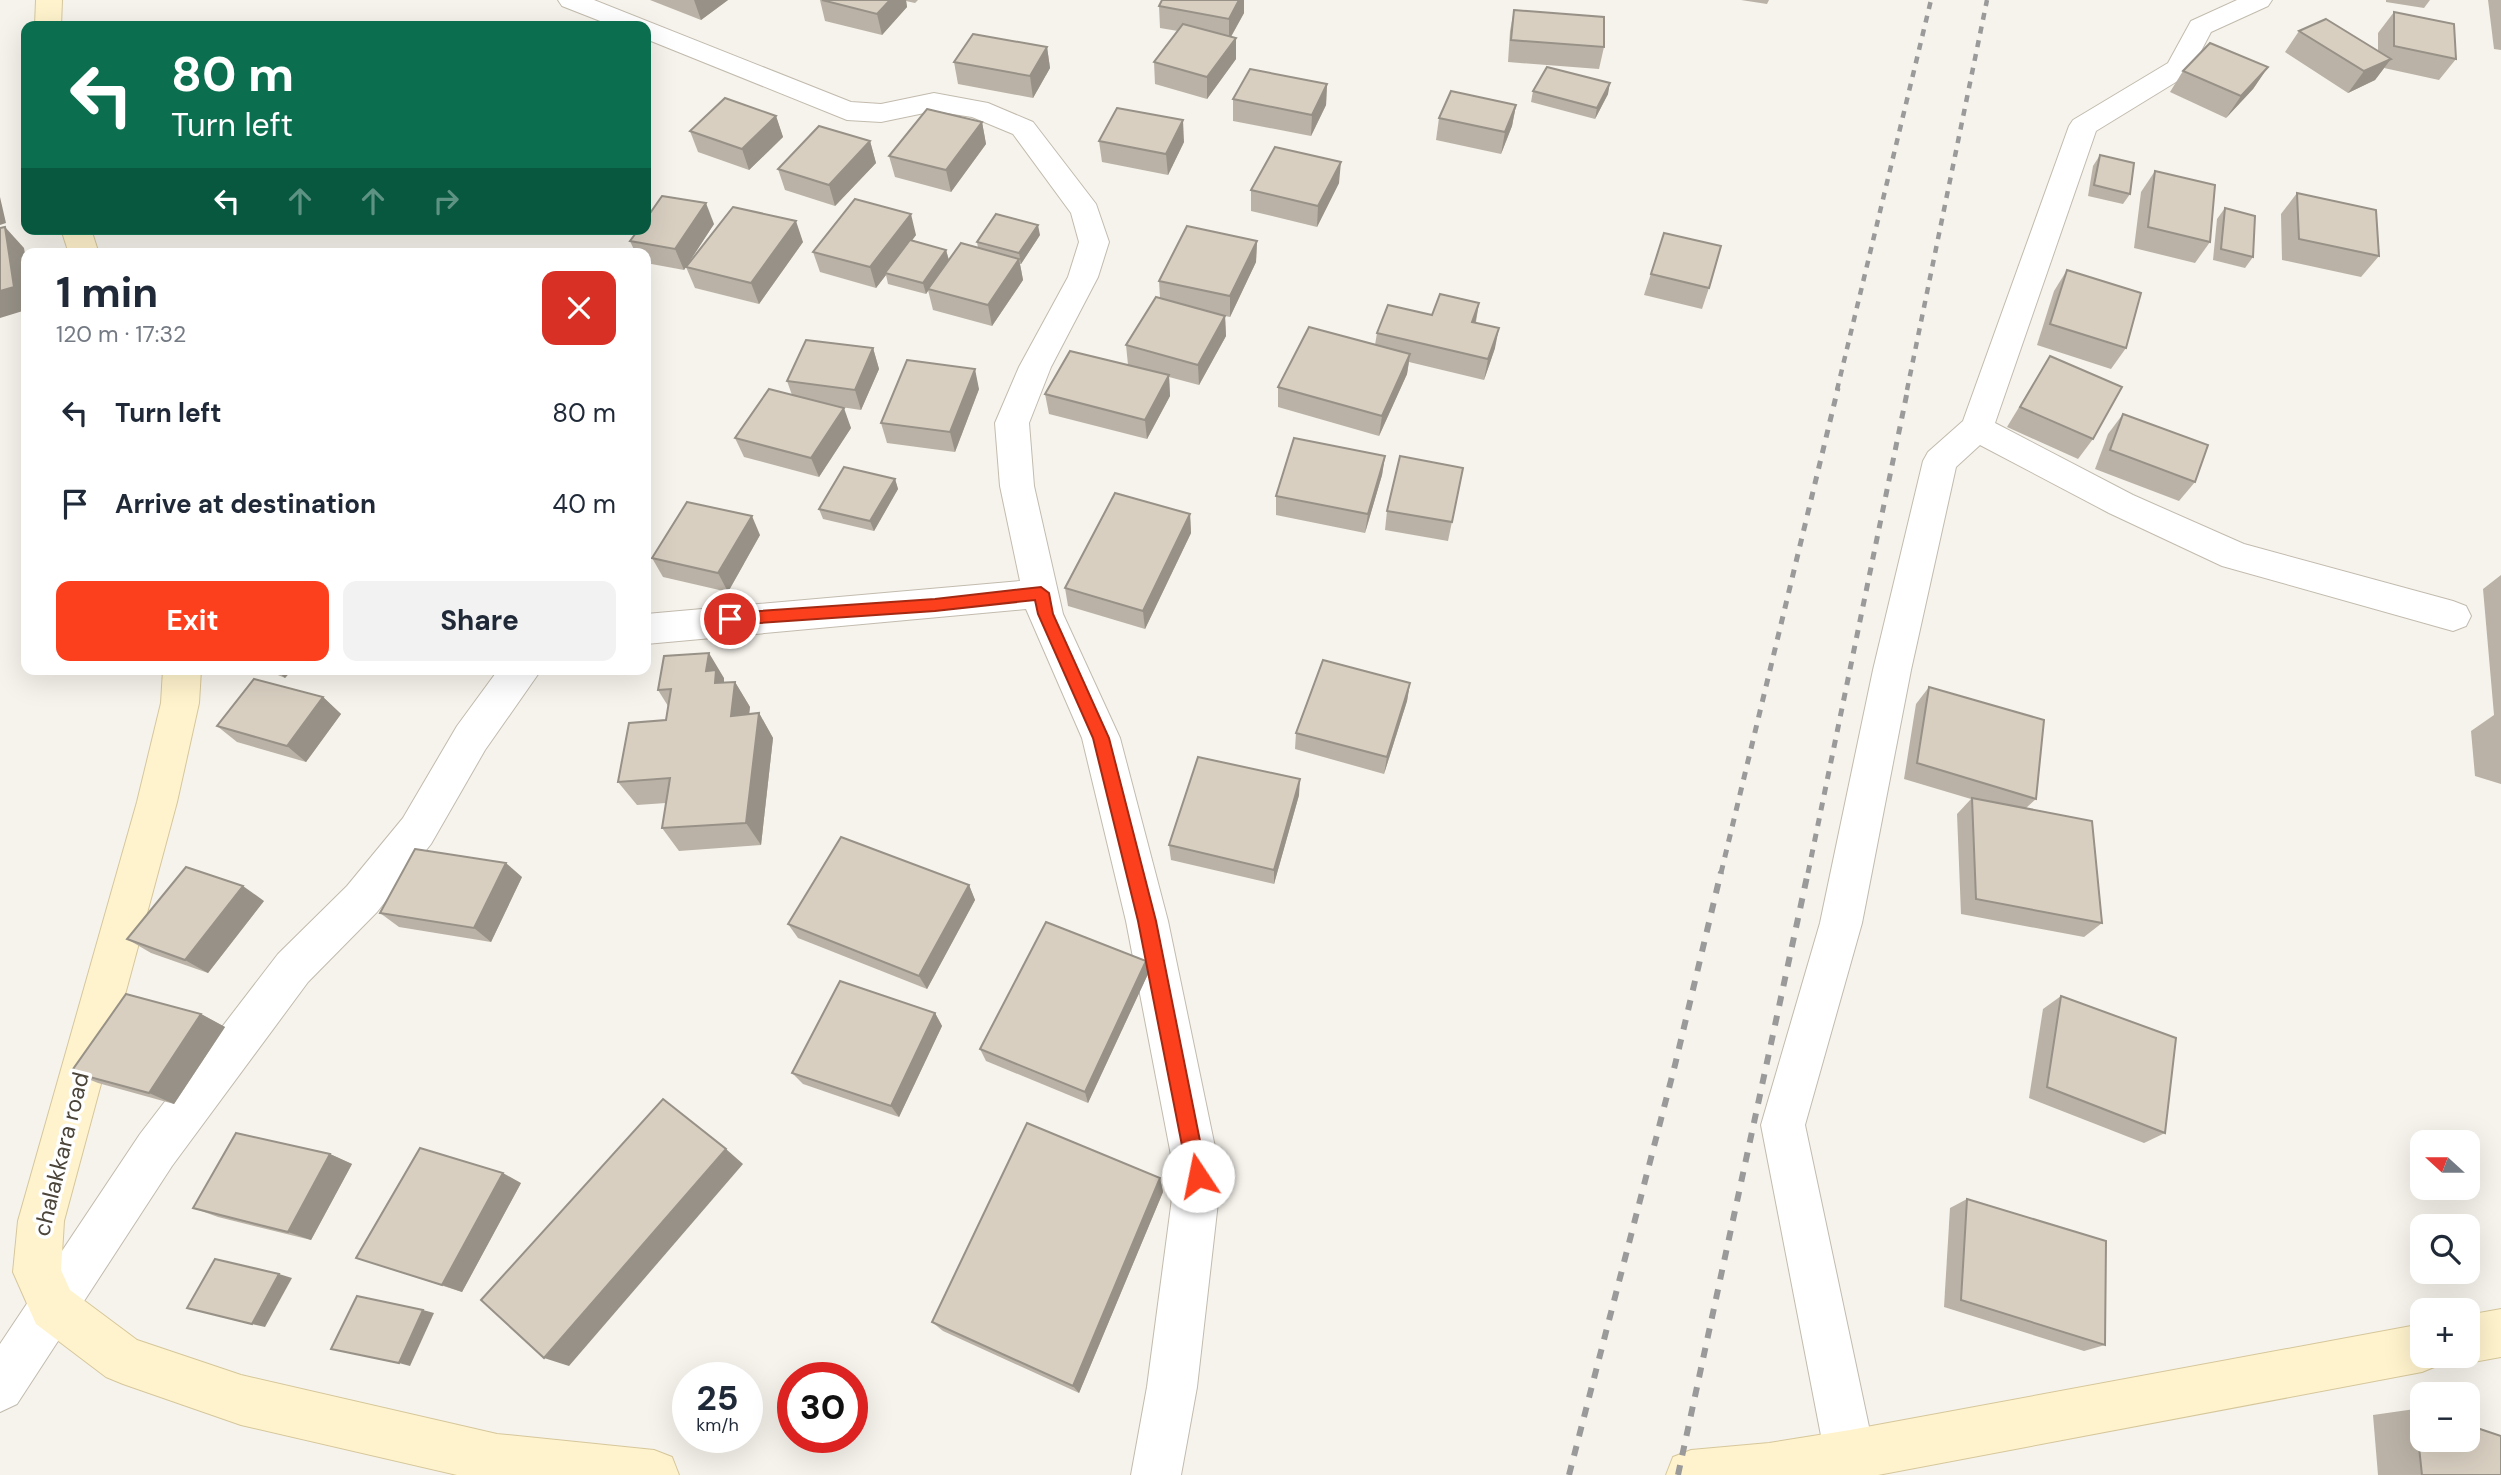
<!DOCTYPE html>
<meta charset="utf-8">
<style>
:root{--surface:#fff;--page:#f2f2f3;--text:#1f2937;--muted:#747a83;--accent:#fc3f1d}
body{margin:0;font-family:"DM Sans",sans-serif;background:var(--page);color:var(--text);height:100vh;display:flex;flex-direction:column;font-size:26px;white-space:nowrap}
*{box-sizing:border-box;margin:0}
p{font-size:23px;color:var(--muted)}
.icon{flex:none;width:38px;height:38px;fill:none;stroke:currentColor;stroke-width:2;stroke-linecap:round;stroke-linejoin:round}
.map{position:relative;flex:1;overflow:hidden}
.panel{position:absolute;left:21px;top:248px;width:630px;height:427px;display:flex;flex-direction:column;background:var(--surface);border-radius:14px;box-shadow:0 7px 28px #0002}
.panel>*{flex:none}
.guide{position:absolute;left:21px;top:21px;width:630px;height:214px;border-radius:14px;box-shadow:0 7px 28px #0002;background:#0b6e4f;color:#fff;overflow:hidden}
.needle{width:46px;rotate:291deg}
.fabs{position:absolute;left:2410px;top:1130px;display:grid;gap:14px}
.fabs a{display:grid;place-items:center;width:70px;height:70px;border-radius:14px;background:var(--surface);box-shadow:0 7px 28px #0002;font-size:35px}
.speed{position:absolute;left:672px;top:1362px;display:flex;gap:14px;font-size:35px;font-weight:700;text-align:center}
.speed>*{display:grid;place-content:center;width:91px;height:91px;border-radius:50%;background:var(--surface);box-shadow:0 7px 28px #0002;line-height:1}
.speed small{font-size:18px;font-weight:400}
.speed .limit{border:10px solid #d22;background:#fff;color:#111}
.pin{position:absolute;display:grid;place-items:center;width:60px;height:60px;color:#fff;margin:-30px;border:4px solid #fff;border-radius:50%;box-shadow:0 2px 7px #0007}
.me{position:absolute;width:77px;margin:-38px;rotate:349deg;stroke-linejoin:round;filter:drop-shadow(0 0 5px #0008)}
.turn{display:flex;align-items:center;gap:24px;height:147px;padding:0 35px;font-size:32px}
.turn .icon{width:91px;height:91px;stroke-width:2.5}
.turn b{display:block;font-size:49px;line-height:60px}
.lanes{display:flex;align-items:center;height:66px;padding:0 35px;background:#0003;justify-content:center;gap:35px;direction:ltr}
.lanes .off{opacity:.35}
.round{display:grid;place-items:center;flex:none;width:74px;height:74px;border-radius:14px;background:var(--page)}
.summary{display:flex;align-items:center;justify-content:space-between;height:119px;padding:0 35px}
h1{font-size:42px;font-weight:700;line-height:52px}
.cta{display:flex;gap:14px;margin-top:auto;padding:14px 35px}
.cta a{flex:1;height:80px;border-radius:14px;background:var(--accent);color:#fff;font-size:28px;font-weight:700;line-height:80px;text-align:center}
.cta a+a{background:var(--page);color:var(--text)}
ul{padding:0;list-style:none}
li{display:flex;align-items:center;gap:21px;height:91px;padding:0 35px}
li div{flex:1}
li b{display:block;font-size:26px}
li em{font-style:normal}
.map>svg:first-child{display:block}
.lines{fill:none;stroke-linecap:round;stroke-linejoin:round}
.street-casing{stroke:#c2bbae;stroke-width:2}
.secondary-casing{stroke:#d6c79b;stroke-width:2}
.street{fill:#fff;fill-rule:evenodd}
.secondary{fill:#fff3cd;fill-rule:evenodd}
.rail-far2{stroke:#9a9a9a;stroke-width:4.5;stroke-dasharray:7 7;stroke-linecap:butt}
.rail-far1{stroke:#9a9a9a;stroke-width:5;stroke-dasharray:8 8;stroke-linecap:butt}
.rail{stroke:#9a9a9a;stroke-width:6;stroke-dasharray:10 10;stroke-linecap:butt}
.wall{fill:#bab2a6}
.shaded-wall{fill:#979187}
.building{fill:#d8cfc1;stroke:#979187;stroke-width:2}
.route{fill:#fc3f1d;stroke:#a42913;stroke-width:2}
.labels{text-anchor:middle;stroke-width:7;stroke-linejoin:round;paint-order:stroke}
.street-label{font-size:23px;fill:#4b4439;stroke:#fff}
</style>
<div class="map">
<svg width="2501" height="1475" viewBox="0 0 2501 1475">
<rect width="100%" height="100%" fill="#f6f3ec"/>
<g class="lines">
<g class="street-casing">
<g id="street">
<path d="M558,0H594L851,102L881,104L934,93L988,103L1033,122L1096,204L1109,242L1098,277L1051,367L1029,423L1034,486L1063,614L1120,738L1168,921L1221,1176L1197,1387L1181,1475H1131L1147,1387L1175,1176L1126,921L1082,738L1026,609L646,644V614L1020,581L1000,486L995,423L1019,367L1068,277L1079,242L1071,213L1013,134L972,117L934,111L881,122L847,120L646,39V26H613L562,6Z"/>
<path d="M2237,0H2272L2268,6L2211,32L2189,74L2096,131L1995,423L2133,495L2244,544L2453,601L2466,606L2471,616L2466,626L2453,631L2222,566L2109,513L1980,445L1956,467L1911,670L1862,923L1805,1125L1875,1455L1867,1475H1813L1824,1451L1761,1125L1820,923L1873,670L1923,461L1928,452L1963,421L2069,126L2073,120L2168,63L2191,21Z"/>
<path d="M498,670H541L485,750L431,844L377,912L308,982L172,1166L17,1404L0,1412V1344L140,1134L278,954L347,886L403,818L457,726Z"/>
</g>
</g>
<g class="secondary-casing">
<g id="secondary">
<path d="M36,0H62L61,26H35Z"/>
<path d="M61,229H91L99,254H69Z"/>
<path d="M163,670H201L199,703L177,802L64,1221L61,1270L70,1290L137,1340L241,1375L497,1434L654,1450L672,1457L679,1475H457L241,1425L123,1384L106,1377L36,1324L13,1272L18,1221L137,802L161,703Z"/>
<path d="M2501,1309V1357L2468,1363L2451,1356H2468V1315Z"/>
<path d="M2422,1324V1356H2443L2439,1365L2422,1372L1878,1475H1666L1673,1457L1691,1450L1769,1443L1850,1430Z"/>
</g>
</g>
<use href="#street" class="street"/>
<use href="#secondary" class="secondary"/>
<g class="rail-far2">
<path d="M1837,390L1931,0"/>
<path d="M1907,390L1987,0"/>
</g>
<g class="rail-far1">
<path d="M1721,873L1838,388"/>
<path d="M1808,873L1908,388"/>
</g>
<g class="rail">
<path d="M1569,1475L1675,1065L1721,872"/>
<path d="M1678,1475L1808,872"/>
</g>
</g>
<g class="wall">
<path d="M650,0H728L701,20Z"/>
<path d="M820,0H918L915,3L906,1L907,7L882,35L825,21Z"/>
<path d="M1162,0H1244V13L1231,37L1236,38V59L1207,99L1155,84L1154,62L1178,31L1160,28L1159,6Z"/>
<path d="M1741,0H1769L1767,4Z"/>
<path d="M2386,0H2430L2424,8L2386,2Z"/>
<path d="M2488,0H2501V50L2494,49Z"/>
<path d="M1514,10L1604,47L1599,69L1508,62L1510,31Z"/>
<path d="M2394,12L2456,59L2439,80L2384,68L2375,80L2348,93L2285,52L2299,31L2378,51V33Z"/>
<path d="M1047,47L1050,68L1033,98L958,84L954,62Z"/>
<path d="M2268,67L2253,89L2226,118L2170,92L2183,71Z"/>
<path d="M1327,84L1326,105L1311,136L1233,121V99Z"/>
<path d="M1533,91L1608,94L1595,119L1531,102Z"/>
<path d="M1516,105L1512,126L1501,154L1436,140L1439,118Z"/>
<path d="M776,116L783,137L749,170L698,152L690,131Z"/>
<path d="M982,122L986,144L951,192L895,177L889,156Z"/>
<path d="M870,141L876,163L835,206L785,190L778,169Z"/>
<path d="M1099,141L1184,142L1168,175L1102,162Z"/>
<path d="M2100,155L2130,194L2123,204L2088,196L2093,166Z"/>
<path d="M2155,171L2210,242L2195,263L2134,248L2141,192Z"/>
<path d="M1339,183L1317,227L1251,211V190Z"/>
<path d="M2297,193L2379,256L2361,277L2282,260L2281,214Z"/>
<path d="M2225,208L2253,257L2245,268L2213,260L2217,219Z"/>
<path d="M714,224L684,270L646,263V254H636L630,241Z"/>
<path d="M1664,233L1709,288L1702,309L1644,295Z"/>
<path d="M916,235L912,240L946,250L949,260L978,248L977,242L1040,235L1021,264H1020L1023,280L992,326L933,310L928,290L926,294L888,284L886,275L876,288L820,272L813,252Z"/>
<path d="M1257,241L1256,262L1230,317L1225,316L1226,336L1199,385L1169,377L1170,396L1147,439L1049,414L1045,394L1128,365L1126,345L1160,298L1159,281Z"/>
<path d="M803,242L759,304L695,288L686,267Z"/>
<path d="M2067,270L2126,348L2111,369L2037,345L2054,291Z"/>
<path d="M1479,303L1476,322L1495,348L1484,380L1409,362L1407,374L1379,436L1278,407V387L1375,345L1377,333L1432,315Z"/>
<path d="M873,348L879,369L861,410L841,407L851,428L819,477L744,457L735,438L792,395L787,381Z"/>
<path d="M2050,356L2093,439L2078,459L2007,427Z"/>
<path d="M979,389L955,452L887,443L881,423Z"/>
<path d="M2123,414L2195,482L2179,501L2095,469L2108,434Z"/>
<path d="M1385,456L1382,475L1365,533L1276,515V496Z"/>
<path d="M1463,468L1448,541L1385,530L1387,511Z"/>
<path d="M895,479L898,489L874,531L823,519L819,509Z"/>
<path d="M1190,514L1191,533L1145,629L1068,606L1065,588Z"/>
<path d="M760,535L728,592L663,577L652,558Z"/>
<path d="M2501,575V784L2475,776L2471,731L2494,715L2483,589Z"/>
<path d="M266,670H292L285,678Z"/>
<path d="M724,678V683L735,682L750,707L749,714L759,713L773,738L761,845L679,851L662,828L666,803L637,805L618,782L666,720L668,706L658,690Z"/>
<path d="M1410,683L1407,701L1384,774L1295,749L1296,733Z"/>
<path d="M1929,687L2036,799L2026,808L2102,923L2084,937L1961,914L1957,814L1971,799L1904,779L1916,704Z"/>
<path d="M323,697L341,714L306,762L237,742L217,726Z"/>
<path d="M1299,795L1274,884L1171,860L1169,845Z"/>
<path d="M522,877L491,942L399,927L380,913Z"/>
<path d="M969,885L975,900L927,989L798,938L788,924Z"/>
<path d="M264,901L208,973L151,953L127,939Z"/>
<path d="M1148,974L1088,1103L986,1061L980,1049Z"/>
<path d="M2061,996L2165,1133L2144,1143L2029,1098L2043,1009Z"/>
<path d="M935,1013L942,1026L899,1117L803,1084L792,1073Z"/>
<path d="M201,1014L225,1027L174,1104L98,1083L71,1072Z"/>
<path d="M330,1154L352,1164L311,1240L218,1217L193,1208Z"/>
<path d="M1160,1178L1163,1192L1079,1393L943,1331L932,1322Z"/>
<path d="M521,1183L462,1292L356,1258Z"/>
<path d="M1967,1199L2105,1345L2084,1351L1944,1307L1950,1208Z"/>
<path d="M2415,1409L2501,1475H2378L2373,1415Z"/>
</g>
<g class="shaded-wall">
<path d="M694,0H728L701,20Z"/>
<path d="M890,0H906L907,7L882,35L877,14Z"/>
<path d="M1239,0H1244V13L1229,40V19Z"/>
<path d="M1236,38V59L1207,99V77Z"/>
<path d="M1047,47L1050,68L1033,98L1030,76Z"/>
<path d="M2391,59L2375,80L2348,93L2364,71Z"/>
<path d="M2268,67L2253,89L2226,118L2241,96Z"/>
<path d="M1610,83L1608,94L1595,119L1597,108Z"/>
<path d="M1327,84L1326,105L1311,136L1312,115Z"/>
<path d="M1516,105L1512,126L1501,154L1505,132Z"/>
<path d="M776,116L783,137L749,170L742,149Z"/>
<path d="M1183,120L1184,142L1168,175L1166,154Z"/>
<path d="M982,122L986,144L951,192L946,170Z"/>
<path d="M870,141L876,163L835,206L829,185Z"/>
<path d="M1341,162L1339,183L1317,227L1318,206Z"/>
<path d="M0,197L6,223L0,225Z"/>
<path d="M706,203L714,224L684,270L675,249Z"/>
<path d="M911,214L916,235L887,274L885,273L886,275L876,288L870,267Z"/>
<path d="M796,221L803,242L759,304L751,283Z"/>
<path d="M1038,225L1040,235L1021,264L1019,253Z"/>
<path d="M5,227L24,248L26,260V310L0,318V291Z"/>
<path d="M1257,241L1256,262L1230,317V296Z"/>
<path d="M946,250L949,261L926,294L923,283Z"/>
<path d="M1019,259L1023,280L992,326L988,305Z"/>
<path d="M1479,303L1475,324L1472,322Z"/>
<path d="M1225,316L1226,336L1199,385L1198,365Z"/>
<path d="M1499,328L1495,348L1484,380L1488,359Z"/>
<path d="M873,348L879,369L861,410L855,390Z"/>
<path d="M1410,354L1407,374L1379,436L1382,416Z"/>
<path d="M975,369L979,389L955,452L950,432Z"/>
<path d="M1169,375L1170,396L1147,439L1145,420Z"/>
<path d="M844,408L851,428L819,477L811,458Z"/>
<path d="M1385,456L1382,475L1365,533L1368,514Z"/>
<path d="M895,479L898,489L874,531L870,521Z"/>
<path d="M1190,514L1191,533L1145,629L1143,611Z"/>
<path d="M752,516L760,535L728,592L718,573Z"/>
<path d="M709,653L724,678V683L729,708L706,671Z"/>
<path d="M276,670H292L285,678Z"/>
<path d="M735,682L750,707L746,740L731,716Z"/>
<path d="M1410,683L1407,701L1384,774L1387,757Z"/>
<path d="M323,697L341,714L306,762L287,746Z"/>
<path d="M759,713L773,738L761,845L746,823Z"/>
<path d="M1300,779L1299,795L1274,884V870Z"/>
<path d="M506,863L522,877L491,942L474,928Z"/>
<path d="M969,885L975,900L927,989L919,976Z"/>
<path d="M243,886L264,901L208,973L185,960Z"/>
<path d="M1146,961L1148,974L1088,1103L1085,1092Z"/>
<path d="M935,1013L942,1026L899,1117L891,1106Z"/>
<path d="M201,1014L225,1027L174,1104L149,1093Z"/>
<path d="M726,1149L743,1164L569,1366L544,1358Z"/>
<path d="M330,1154L352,1164L311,1240L288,1232Z"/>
<path d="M503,1173L521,1183L462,1292L442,1285Z"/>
<path d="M1160,1178L1163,1192L1079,1393L1073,1386Z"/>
<path d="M279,1274L292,1278L265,1327L252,1324Z"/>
<path d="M423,1310L434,1313L410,1366L399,1363Z"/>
</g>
<g class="building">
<path d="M822,0H890L877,14Z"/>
<path d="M1162,0H1239L1229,19L1159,6Z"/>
<path d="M1514,10L1604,17V47L1511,40Z"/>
<path d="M2394,12L2454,24L2456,59L2394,46Z"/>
<path d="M2326,19L2391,59L2364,71L2299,31Z"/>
<path d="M1183,24L1236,38L1207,77L1154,62Z"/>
<path d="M973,34L1047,47L1030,76L954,62Z"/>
<path d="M2210,43L2268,67L2241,96L2183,71Z"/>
<path d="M1547,67L1610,83L1597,108L1533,91Z"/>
<path d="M1250,69L1327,84L1312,115L1233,99Z"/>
<path d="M1451,91L1516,105L1505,132L1439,118Z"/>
<path d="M725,98L776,116L742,149L690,131Z"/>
<path d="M1117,108L1183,120L1166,154L1099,141Z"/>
<path d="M927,109L982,122L946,170L889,156Z"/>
<path d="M819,126L870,141L829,185L778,169Z"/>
<path d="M1275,147L1341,162L1318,206L1251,190Z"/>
<path d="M2100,155L2134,163L2130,194L2094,185Z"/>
<path d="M2155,171L2215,185L2210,242L2148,227Z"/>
<path d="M2297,193L2376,210L2379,256L2299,239Z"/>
<path d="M662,196L706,203L675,249L630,241L639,229H646V219Z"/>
<path d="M855,199L911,214L870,267L813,252Z"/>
<path d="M733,207L796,221L751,283L686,267Z"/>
<path d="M2225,208L2255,216L2253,257L2221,249Z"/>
<path d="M996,214L1038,225L1019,253L977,242Z"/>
<path d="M1187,226L1257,241L1230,296L1159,281Z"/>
<path d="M5,227L14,287L0,291V228Z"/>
<path d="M1664,233L1721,246L1709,288L1651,274Z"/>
<path d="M910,240L946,250L923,283L885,273Z"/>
<path d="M961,243L1019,259L988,305L928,289Z"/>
<path d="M2067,270L2141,293L2126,348L2050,324Z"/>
<path d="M1440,294L1479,303L1472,322L1499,328L1488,359L1377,333L1388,305L1432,315Z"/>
<path d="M1156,297L1225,316L1198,365L1126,345Z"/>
<path d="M1309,327L1410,354L1382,416L1278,387Z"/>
<path d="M806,340L873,348L855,390L787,381Z"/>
<path d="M1070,351L1169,375L1145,420L1045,394Z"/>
<path d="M2050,356L2122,387L2093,439L2020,407Z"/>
<path d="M907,360L975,369L950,432L881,423Z"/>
<path d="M769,389L844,408L811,458L735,438Z"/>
<path d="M2123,414L2208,445L2195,482L2110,450Z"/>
<path d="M1294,438L1385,456L1368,514L1276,496Z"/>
<path d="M1400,456L1463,468L1452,522L1387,511Z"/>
<path d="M844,467L895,479L870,521L819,509Z"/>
<path d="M1115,493L1190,514L1143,611L1065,588Z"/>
<path d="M687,502L752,516L718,573L652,558Z"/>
<path d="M709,653L706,671L716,670L715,683L735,682L731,716L759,713L746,823L662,828L670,778L618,782L629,723L666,720L671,689L658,690L664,656Z"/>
<path d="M1323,660L1410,683L1387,757L1296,733Z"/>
<path d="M254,679L323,697L287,746L217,726Z"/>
<path d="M1929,687L2044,720L2036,799L1917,763Z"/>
<path d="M1198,757L1300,779L1274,870L1169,845Z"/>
<path d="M1972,798L2092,821L2102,923L1976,899Z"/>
<path d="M841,837L969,885L919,976L788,924Z"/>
<path d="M415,849L506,863L474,928L380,913Z"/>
<path d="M186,867L243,886L185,960L127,939Z"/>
<path d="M1046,922L1146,961L1085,1092L980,1049Z"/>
<path d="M840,981L935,1013L891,1106L792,1073Z"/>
<path d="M126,994L201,1014L149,1093L71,1072Z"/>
<path d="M2061,996L2176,1038L2165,1133L2047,1087Z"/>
<path d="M663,1099L726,1149L544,1358L481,1300Z"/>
<path d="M1027,1123L1160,1178L1073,1386L932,1322Z"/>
<path d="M236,1133L330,1154L288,1232L193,1208Z"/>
<path d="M420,1148L503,1173L442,1285L356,1258Z"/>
<path d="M1967,1199L2106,1241L2105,1345L1961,1300Z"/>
<path d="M215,1259L279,1274L252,1324L187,1308Z"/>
<path d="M357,1296L423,1310L399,1363L331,1349Z"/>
<path d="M2415,1409L2422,1411V1440H2468V1425L2501,1436V1475H2422Z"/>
</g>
<path class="route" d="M1041,587L1049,593L1053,614L1109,738L1156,921L1207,1176L1204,1183L1198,1185L1191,1183L1188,1176L1138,921L1093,738L1038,614L1035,600L935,611L730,625L722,619L730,613L935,599Z"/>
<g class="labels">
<g class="street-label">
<text transform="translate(61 1154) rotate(-76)" y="8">chalakkara road</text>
</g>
</g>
</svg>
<div class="fabs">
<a><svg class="needle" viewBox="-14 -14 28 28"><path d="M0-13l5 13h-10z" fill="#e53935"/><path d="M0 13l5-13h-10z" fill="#747a83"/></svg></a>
<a><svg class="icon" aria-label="search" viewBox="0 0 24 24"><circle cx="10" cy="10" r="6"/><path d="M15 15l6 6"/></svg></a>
<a>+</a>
<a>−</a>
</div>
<div class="speed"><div>25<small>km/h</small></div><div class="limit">30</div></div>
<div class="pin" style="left:730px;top:619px;background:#d93025"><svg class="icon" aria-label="arrive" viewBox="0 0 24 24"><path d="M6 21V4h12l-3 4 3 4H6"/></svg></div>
<svg class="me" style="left:1198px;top:1176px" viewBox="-20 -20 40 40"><circle r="19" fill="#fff"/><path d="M0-13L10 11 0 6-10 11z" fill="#fc3f1d"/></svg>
<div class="guide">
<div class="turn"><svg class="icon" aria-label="left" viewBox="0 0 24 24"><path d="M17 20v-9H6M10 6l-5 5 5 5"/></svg><div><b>80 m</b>Turn left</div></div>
<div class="lanes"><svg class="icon" aria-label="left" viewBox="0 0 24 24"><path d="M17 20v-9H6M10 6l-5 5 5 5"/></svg><svg class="icon off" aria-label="ahead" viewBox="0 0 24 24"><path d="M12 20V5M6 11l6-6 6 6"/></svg><svg class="icon off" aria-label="ahead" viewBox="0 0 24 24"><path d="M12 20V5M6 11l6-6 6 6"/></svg><svg class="icon off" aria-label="right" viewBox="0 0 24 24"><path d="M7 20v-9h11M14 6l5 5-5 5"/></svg></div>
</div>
<section class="panel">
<div class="summary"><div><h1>1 min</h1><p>120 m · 17:32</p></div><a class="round" style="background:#d93025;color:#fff"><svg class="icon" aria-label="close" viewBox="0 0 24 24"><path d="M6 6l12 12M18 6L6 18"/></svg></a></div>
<ul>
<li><svg class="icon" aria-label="left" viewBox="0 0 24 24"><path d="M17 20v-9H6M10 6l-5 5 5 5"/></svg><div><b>Turn left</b></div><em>80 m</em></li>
<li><svg class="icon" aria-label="arrive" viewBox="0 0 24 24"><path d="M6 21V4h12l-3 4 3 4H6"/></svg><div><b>Arrive at destination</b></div><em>40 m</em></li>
</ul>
<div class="cta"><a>Exit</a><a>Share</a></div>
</section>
</div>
